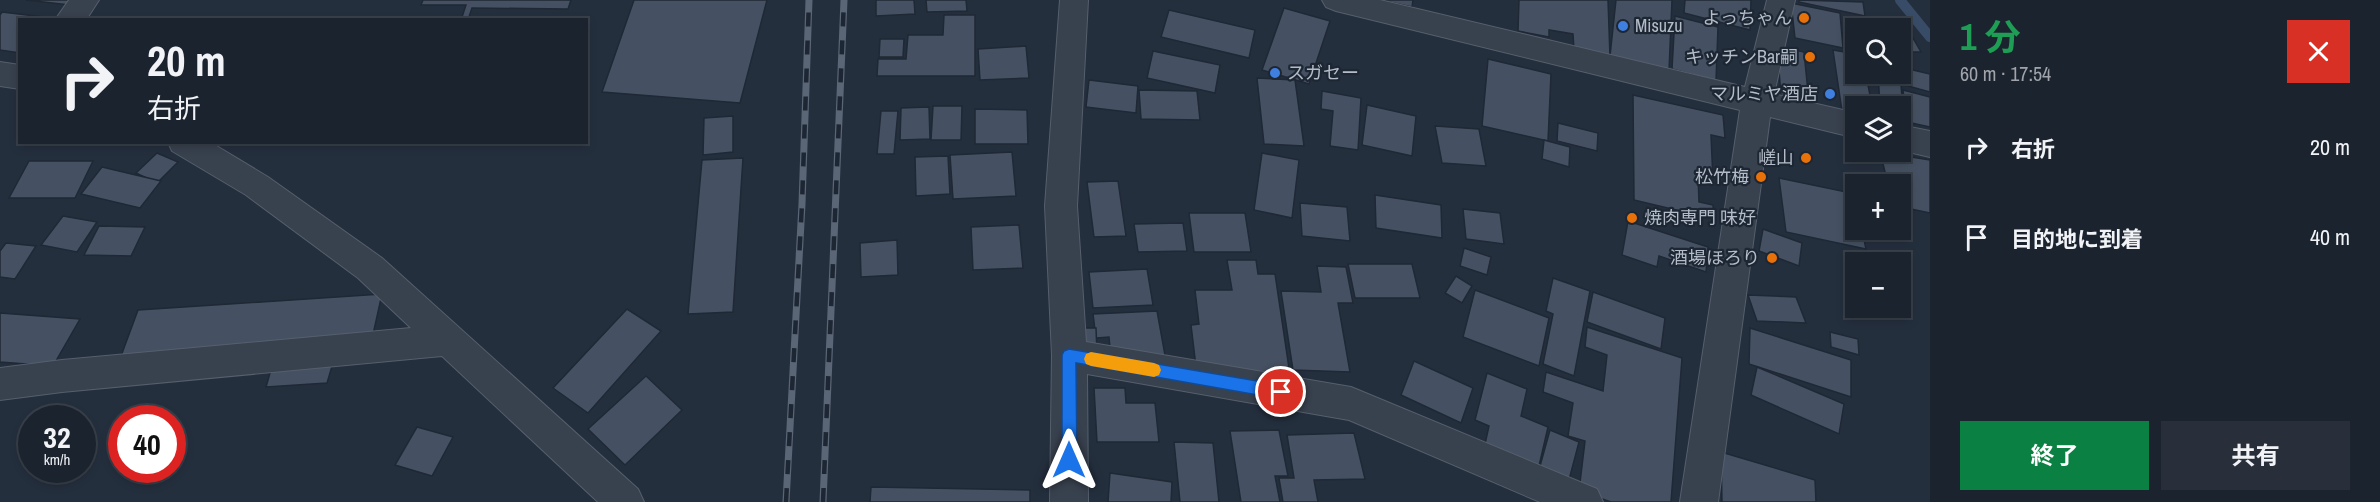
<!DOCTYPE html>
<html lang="ja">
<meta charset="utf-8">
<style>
:root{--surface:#1b232e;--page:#282f3a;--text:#f1f3f6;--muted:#a0a4aa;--line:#39404a;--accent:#0b8043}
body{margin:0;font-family:"Archivo Narrow","Noto Sans JP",sans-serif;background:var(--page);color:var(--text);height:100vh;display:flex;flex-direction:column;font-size:22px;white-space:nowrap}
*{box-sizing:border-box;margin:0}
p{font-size:20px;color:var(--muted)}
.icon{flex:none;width:33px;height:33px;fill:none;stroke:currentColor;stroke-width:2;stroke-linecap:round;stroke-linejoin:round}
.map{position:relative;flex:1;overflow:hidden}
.side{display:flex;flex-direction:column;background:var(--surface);width:450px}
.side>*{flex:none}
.top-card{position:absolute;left:18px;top:18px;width:570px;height:126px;border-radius:0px;box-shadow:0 3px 9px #0003,0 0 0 2px var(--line);background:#1b232e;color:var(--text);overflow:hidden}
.buttons{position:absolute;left:1845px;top:18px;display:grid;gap:12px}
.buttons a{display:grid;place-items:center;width:66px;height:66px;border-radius:0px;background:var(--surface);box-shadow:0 3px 9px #0003,0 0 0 2px var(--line);font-size:30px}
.speed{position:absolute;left:18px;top:405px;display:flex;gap:12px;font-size:30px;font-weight:700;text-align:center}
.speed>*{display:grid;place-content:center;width:78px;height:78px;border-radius:50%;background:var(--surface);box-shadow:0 3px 9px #0003,0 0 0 2px var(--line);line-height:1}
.speed small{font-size:15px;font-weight:400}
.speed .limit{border:9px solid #d22;background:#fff;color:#111}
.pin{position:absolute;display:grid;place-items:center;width:51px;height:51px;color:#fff;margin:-26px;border:3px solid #fff;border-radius:50%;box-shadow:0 2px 6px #0007}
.me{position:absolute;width:66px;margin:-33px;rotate:0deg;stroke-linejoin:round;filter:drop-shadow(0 0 4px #0008)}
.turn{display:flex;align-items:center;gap:21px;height:126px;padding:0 30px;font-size:27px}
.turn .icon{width:78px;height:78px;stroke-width:2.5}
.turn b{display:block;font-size:42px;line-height:51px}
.round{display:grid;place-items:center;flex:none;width:63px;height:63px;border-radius:0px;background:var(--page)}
.head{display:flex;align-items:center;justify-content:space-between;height:102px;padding:0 30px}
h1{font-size:36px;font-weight:700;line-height:45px;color:#1e9e55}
.button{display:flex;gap:12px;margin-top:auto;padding:12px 30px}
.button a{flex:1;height:69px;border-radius:0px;background:var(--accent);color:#fff;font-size:24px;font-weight:700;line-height:69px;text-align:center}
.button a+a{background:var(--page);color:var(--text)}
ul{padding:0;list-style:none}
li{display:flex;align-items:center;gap:18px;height:90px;padding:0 30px}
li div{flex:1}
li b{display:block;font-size:22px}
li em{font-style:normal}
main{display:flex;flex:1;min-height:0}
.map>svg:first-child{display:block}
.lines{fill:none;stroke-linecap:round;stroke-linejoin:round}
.stream{stroke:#394c67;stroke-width:10}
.building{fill:#455162;stroke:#1f2835;stroke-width:1.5}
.minor-casing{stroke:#565f6c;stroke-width:2}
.minor{fill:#38414e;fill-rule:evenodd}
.rail-casing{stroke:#5a6575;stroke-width:7}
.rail{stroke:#1d2633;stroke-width:4.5;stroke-dasharray:14;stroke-linecap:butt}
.route{fill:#1a73e8;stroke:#114b97;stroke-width:1.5}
.slow{fill:#f59e0b}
.food-dot{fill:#e8710a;stroke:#1d2633;stroke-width:2}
.shop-dot{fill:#3f7fe0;stroke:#1d2633;stroke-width:2}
.labels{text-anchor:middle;stroke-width:4.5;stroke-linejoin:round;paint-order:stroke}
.poi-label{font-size:18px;fill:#b4bcc9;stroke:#1d2633;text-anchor:end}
</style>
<main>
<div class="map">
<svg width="1930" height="502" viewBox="0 0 1930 502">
<rect width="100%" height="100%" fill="#242f3e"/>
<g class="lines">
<path class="stream" d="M1900,0L1930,37"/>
</g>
<g class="building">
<path d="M26,0H74L70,5Z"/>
<path d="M423,0H571L568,9L472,8L468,20H461L466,5H421Z"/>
<path d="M634,0H767L740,103L602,92Z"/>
<path d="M876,0H914L915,14L876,16Z"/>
<path d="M926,0H966L967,11L927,12Z"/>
<path d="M1380,0H1413L1412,7Z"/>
<path d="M1519,0H1608L1610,57L1574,50L1573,34L1549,30V37L1518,31Z"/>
<path d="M1616,0H1672L1669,71L1610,56Z"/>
<path d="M1685,0H1751L1750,30L1684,13Z"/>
<path d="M1799,0L1863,2L1865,16L1799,2Z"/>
<path d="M1791,3L1840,13L1843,48L1795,38Z"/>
<path d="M1284,8L1330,21L1309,84L1262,70Z"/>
<path d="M1169,10L1255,30L1249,58L1161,37Z"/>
<path d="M2,12L52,18L20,20V53L0,50V15Z"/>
<path d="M944,15H975V76H877L878,59H906L908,35H943Z"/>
<path d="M1675,16L1718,27L1716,81L1672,69Z"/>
<path d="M1872,19H1902L1921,52H1900V28H1878Z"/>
<path d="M1843,33L1856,35V51L1846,49Z"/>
<path d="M880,39H904L903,57H879Z"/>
<path d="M1026,46L1029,78L980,80L978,49Z"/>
<path d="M1777,46L1804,52L1809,102L1781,95Z"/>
<path d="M1833,50L1856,54V74H1866L1872,106H1856V114L1842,111Z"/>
<path d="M1153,51L1220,65L1215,93L1147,78Z"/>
<path d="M1488,59L1551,74L1548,141L1482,126Z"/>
<path d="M1900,67L1930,74V92L1901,84L1904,126L1900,125V106H1880L1878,74H1900Z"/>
<path d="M1257,78L1295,80L1304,146L1264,144Z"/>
<path d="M1089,80L1138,86L1136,113L1086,107Z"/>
<path d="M1139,90L1197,91L1200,120L1141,119Z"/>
<path d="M1903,90L1930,97V127L1907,122Z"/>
<path d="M1322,91L1361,98L1358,150L1330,146L1333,111L1321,109Z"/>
<path d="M1633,95L1723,115L1725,138L1711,135L1713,180L1698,176L1699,202L1713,205L1714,219L1634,200Z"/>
<path d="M1367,105L1416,116L1412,156L1362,145Z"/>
<path d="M933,106H962L961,140H931Z"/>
<path d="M929,107L930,139L900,140L901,108Z"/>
<path d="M975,109L1027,110L1028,144H975Z"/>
<path d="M881,111H898L894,154H877Z"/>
<path d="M733,116V152L703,155L704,118Z"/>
<path d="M1558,123L1598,133L1597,151L1557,141Z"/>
<path d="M1435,126L1479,129L1486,166L1442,163Z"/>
<path d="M1544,140L1570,147L1569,167L1542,159Z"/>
<path d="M1012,152L1016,196L953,199L950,155Z"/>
<path d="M1880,152L1930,160V213L1911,209L1908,196L1900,195V184H1888Z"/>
<path d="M157,153L178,162L157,183L136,173Z"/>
<path d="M1262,153L1299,160L1292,218L1254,210Z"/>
<path d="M948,156L950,194L916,196L915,157Z"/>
<path d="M743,158L733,312L688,314L702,160Z"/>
<path d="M29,161H93L75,198H9Z"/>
<path d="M102,167L161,181L140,208L81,194Z"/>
<path d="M1779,178L1856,194V230H1862L1866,249L1786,232Z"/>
<path d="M1118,181L1126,236L1094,237L1087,182Z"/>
<path d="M1375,195L1441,205L1442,238L1376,228Z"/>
<path d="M1300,203L1347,207L1350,241L1302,236Z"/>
<path d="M1463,209L1500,213L1504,244L1466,239Z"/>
<path d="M1189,213H1245L1251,252H1194Z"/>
<path d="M63,216L97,222L77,252L41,245Z"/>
<path d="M1628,221L1708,247L1706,272L1659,256L1657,267L1622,255Z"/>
<path d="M1183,223L1187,251L1138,252L1134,224Z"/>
<path d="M1019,225L1023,268L973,270L971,227Z"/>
<path d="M99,226L145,227L131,256L84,255Z"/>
<path d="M1763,229L1802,243L1799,266L1759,251Z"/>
<path d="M897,240L898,275L861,277L860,243Z"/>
<path d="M6,243L36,246L15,279L0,277V251Z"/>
<path d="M1464,248L1491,257L1487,275L1460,266Z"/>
<path d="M1227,260H1256L1258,274H1275L1290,375H1197L1191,325L1199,324L1195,290H1232Z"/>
<path d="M1348,264H1412L1420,298H1355Z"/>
<path d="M1317,266L1346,267L1353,303H1338L1350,372L1293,370L1281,291L1321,292Z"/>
<path d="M1147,269L1153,305L1093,308L1089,272Z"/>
<path d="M1456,276L1472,286L1462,303L1445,293Z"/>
<path d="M1553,278L1590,291L1574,376L1543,364L1553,314L1546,311Z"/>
<path d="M1475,290L1549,318L1539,366L1463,337Z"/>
<path d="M1593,292L1665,318L1661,349L1587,322Z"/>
<path d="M382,294L372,339L121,356L138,310Z"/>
<path d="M1748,295L1796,297L1806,323L1757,321Z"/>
<path d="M627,309L661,331L588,413L553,388Z"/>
<path d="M1157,311L1165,355L1111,358L1109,337L1096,338L1093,314Z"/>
<path d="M0,313L80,319L53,366L0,362Z"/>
<path d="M1587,327L1682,358L1671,502H1611L1579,491L1585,441L1568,436L1573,403L1543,392L1546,372L1603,391L1607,355L1585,347Z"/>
<path d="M1073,328H1096L1097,354H1074Z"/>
<path d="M1750,328L1851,360V397L1749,364Z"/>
<path d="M1830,332L1858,339L1859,355L1831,347Z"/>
<path d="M1414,361L1473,388L1461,423L1401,395Z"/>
<path d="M333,363L327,383L266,387L272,366Z"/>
<path d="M1757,367L1844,404L1839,434L1751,395Z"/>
<path d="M1487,373L1527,389L1521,416L1548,427L1539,466L1485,444L1489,426L1475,420Z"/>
<path d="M646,376L682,410L625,465L588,429Z"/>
<path d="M1094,388H1125L1126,403H1155L1159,442H1097Z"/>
<path d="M417,427L453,437L432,476L395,465Z"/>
<path d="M1279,430L1288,476H1275L1280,502H1241L1230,431Z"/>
<path d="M1550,430L1579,442L1569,480L1540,466Z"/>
<path d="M1354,433L1365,479L1314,480L1318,502H1283L1279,478H1294L1287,435Z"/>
<path d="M1174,442L1213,443L1219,502H1180Z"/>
<path d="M1721,452L1815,480L1816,502H1722Z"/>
<path d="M1110,473L1172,482L1171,502H1108Z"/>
<path d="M871,487L1030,490V502H870Z"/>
</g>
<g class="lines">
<g class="minor-casing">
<g id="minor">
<path d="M69,0H99L86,20H55Z"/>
<path d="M1060,0H1088L1077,206L1086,342L1351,387L1597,489L1603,502H1540L1349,420L1087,374L1088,502H1050L1052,355L1045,206Z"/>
<path d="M1322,0H1380L1745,87L1767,0H1795L1774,94L1856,113V138L1770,117L1718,502H1680L1740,110L1336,11L1326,7Z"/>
<path d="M0,62L20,65V89L0,86Z"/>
<path d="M1900,125L1930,131V157L1900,150Z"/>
<path d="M168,142H210L268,177L382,258L638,489L644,502H598L442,356L62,392L0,400V368L62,360L411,328L358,278L246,195L172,151Z"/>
</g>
</g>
<use href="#minor" class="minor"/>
<g class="rail-casing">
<g id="rail">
<path d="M786,502L802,204L809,0"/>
<path d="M823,502L844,0"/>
</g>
</g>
<use href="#rail" class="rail"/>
</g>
<path class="route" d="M1069,349L1281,385L1286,387L1288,392L1286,397L1281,399L1076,363L1077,460L1075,465L1069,467L1064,465L1062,460V355L1064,351Z"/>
<path class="slow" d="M1091,352L1154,363L1159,365L1161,370L1159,375L1154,377L1091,366L1086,364L1084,359L1086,354Z"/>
<g class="food-dot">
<circle cx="1804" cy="18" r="6"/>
<circle cx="1810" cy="57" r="6"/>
<circle cx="1806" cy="158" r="6"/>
<circle cx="1761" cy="177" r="6"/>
<circle cx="1632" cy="218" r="6"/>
<circle cx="1772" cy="258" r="6"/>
</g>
<g class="shop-dot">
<circle cx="1623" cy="26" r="6"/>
<circle cx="1275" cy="73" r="6"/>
<circle cx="1830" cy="94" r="6"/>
</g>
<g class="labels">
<g class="poi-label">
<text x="1792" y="24">よっちゃん</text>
<text x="1635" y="32" text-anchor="start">Misuzu</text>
<text x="1798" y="63">キッチンBar嗣</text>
<text x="1287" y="79" text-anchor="start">スガセー</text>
<text x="1818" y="100">マルミヤ酒店</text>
<text x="1794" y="164">嵯山</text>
<text x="1749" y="183">松竹梅</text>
<text x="1644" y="224" text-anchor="start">焼肉専門 味好</text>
<text x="1760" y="264">酒場ほろり</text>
</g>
</g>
</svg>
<div class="buttons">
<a><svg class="icon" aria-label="search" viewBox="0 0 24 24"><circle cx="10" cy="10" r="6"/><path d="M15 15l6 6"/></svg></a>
<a><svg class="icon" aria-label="layers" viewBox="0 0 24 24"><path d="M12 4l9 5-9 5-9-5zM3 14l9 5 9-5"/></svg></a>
<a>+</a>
<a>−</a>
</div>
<div class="speed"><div>32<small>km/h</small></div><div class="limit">40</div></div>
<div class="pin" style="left:1281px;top:392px;background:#d93025"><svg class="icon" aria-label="arrive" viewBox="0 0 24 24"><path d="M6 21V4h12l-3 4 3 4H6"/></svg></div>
<svg class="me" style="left:1069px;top:460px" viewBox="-20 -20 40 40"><path d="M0-17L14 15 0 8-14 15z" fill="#1a73e8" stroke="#fff" stroke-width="4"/></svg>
<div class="top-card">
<div class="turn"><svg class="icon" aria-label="right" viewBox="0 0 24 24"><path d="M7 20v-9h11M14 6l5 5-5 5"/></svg><div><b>20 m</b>右折</div></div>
</div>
</div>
<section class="side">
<div class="head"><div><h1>1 分</h1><p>60 m · 17:54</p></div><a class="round" style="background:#d93025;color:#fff"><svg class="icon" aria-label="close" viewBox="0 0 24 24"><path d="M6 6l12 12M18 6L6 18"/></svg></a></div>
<ul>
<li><svg class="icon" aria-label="right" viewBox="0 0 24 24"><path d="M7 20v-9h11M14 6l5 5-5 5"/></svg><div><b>右折</b></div><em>20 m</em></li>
<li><svg class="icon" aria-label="arrive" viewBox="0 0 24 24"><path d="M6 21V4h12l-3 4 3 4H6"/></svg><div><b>目的地に到着</b></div><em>40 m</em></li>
</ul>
<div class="button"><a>終了</a><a>共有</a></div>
</section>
</main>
